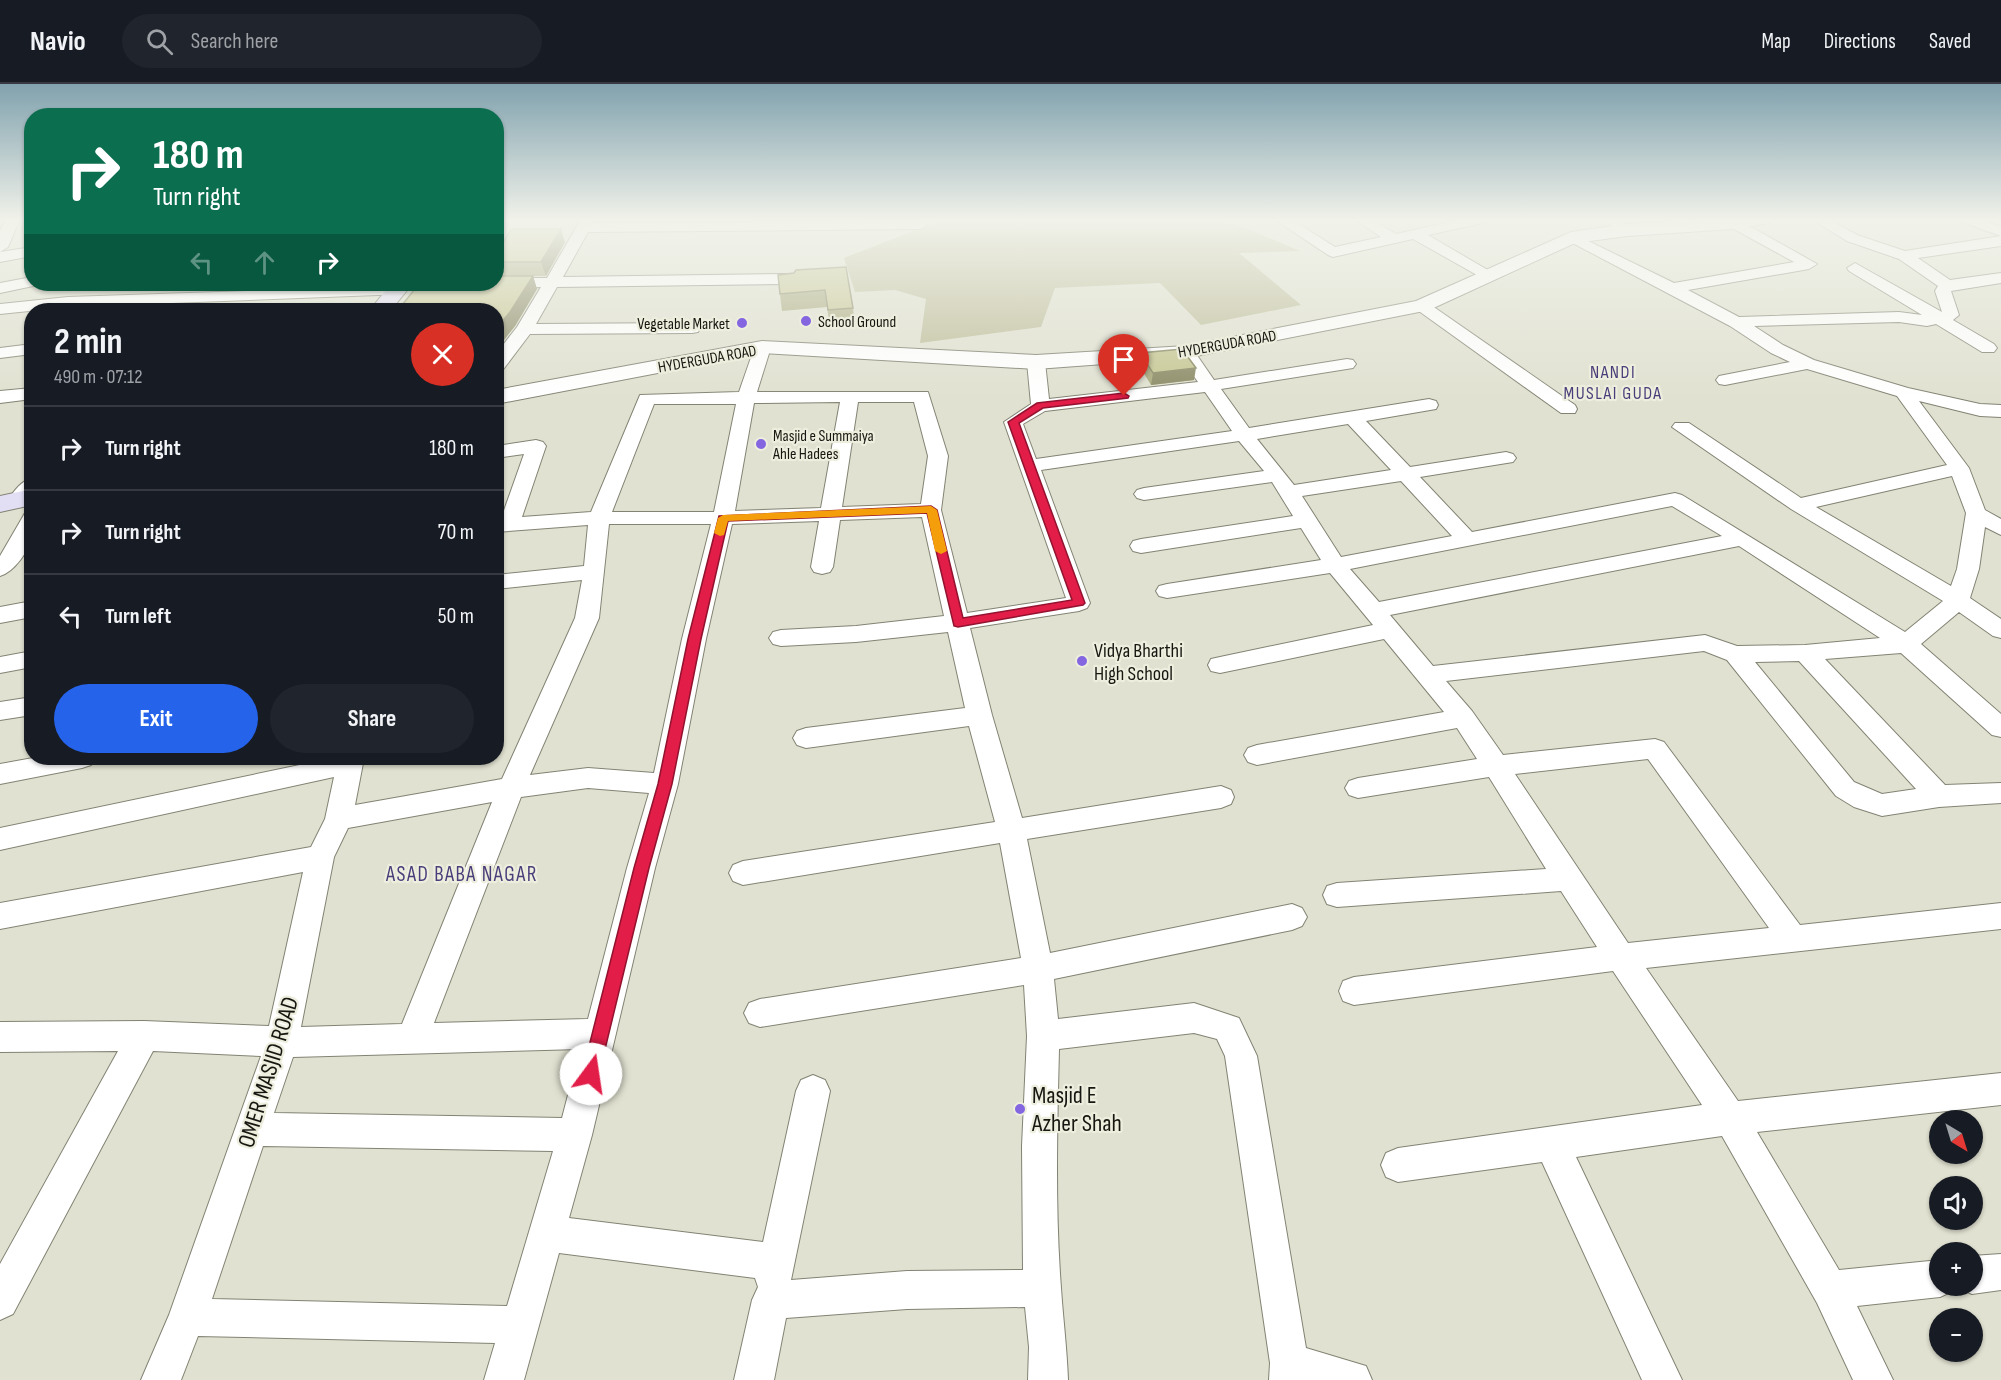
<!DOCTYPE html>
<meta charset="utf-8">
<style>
:root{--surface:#171b24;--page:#20242c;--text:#f1f3f6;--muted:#9ea1a6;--line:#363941;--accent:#2563eb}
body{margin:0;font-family:"Sofia Sans Condensed",sans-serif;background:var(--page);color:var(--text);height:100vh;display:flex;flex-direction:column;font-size:22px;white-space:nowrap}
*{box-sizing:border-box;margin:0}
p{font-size:20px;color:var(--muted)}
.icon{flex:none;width:33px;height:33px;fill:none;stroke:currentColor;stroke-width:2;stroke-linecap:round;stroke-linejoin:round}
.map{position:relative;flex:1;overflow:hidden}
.drawer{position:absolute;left:24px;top:219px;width:480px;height:462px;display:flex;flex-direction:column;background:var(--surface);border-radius:24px;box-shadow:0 2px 4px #0004}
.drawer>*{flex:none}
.top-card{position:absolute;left:24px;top:24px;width:480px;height:183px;border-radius:24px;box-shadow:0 2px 4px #0004;background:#0b6e4f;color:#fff;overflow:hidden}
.needle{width:39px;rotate:142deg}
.controls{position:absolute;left:1929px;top:1026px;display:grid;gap:12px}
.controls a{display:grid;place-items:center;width:54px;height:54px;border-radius:50%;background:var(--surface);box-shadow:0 2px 4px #0004;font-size:30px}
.pin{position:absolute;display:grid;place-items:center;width:51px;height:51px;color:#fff;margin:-62px -26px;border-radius:50% 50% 50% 0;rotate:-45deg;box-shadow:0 0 6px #0007}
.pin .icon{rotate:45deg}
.me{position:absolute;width:66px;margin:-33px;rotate:14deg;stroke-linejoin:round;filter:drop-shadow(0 0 4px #0008)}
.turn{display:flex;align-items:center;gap:21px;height:126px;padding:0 30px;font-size:27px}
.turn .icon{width:78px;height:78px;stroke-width:2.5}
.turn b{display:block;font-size:42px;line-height:51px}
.lanes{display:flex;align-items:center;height:57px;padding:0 30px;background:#0003;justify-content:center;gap:30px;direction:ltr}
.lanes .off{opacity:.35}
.round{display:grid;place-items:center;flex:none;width:63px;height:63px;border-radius:32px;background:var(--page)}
.headline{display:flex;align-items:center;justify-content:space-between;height:102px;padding:0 30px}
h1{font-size:36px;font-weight:700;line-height:45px}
.cta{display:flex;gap:12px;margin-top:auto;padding:12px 30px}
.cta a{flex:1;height:69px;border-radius:36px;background:var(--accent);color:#fff;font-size:24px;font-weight:700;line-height:69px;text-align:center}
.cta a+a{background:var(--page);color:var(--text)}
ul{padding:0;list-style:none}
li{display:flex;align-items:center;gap:18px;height:84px;padding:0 30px;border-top:2px solid var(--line)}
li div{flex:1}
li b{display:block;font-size:22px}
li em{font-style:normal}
header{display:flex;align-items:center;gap:36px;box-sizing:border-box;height:84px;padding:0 30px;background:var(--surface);border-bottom:2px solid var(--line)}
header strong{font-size:28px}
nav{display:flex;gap:33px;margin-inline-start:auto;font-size:21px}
.search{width:420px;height:54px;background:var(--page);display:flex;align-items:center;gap:15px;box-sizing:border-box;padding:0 21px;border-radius:33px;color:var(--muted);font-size:22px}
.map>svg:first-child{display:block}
.green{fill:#bebe9b}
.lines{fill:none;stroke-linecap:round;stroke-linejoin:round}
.minor-casing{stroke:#838374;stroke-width:2}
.tertiary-casing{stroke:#838374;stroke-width:2}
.secondary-casing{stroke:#838374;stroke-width:2}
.minor{fill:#fff;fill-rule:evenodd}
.tertiary{fill:#fff;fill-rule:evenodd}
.secondary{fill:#e2def4;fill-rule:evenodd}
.wall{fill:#aaab7e}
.shaded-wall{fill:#8b8b66}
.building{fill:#c6c792;stroke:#8b8b66;stroke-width:1.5}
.route{fill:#e11d48;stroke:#92132f;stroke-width:1.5}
.slow{fill:#f59e0b}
.poi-dot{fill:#8466e1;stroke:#edeedd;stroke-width:2}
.labels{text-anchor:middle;stroke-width:4.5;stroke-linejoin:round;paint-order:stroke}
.far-poi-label{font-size:16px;fill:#171711;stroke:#edeedd;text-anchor:start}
.far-street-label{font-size:16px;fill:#171711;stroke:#edeedd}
.far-neighbourhood-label{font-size:18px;letter-spacing:1.5px;fill:#4a3d7a;stroke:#edeedd}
.poi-label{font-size:20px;fill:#171711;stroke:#edeedd;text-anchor:start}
.neighbourhood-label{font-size:21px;letter-spacing:1.5px;fill:#4a3d7a;stroke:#edeedd}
.near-street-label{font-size:24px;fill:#171711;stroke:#edeedd}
.near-poi-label{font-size:24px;fill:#171711;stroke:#edeedd;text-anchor:start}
</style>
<header>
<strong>Navio</strong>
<div class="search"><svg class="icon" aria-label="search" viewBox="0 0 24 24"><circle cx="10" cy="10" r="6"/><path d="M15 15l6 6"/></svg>Search here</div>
<nav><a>Map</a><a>Directions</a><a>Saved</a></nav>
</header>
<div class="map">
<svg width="2001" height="1296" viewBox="0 0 2001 1296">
<rect width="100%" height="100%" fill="#e0e1d0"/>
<path class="green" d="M944,135H1209L1241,142L1300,167L1239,169L1301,221L1201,241L1160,199L1055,204L1041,243L920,259L926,215L895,206L855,208L844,174Z"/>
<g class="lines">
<g class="minor-casing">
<g id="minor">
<path d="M6,135H20L8,163L0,168V147Z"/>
<path d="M581,135H595L593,139L920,137L927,141L920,145L588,148L563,193L789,190L797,195L789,200L557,203L536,240L692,239L698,240L700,244L698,248L692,249L530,250L502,287L496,288V270L517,243L541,203L496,204L488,200H496V194H547Z"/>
<path d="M1274,135H1291L1335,163L1381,153L1354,135H1371L1396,150L1463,135H1489L1487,138L1428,151L1498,192L1490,197L1484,195L1413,155L1333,173L1328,171Z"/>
<path d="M1603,135H1620L1634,146L1632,149H1622Z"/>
<path d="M1671,135H1688L1696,142L1689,146Z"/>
<path d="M1719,135H1737L1817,180L1809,185L1688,206L1739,233L1899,228L1922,231L1849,187L1847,184L1855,179L1942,228L1935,207L1938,202L1899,175L1847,157L1811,135H1828L1857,151L1905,167L2001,152V162L1918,174L1950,196L2001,189V199L1951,207L1959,231L1953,236L1994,260L1997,264L1994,268H1982L1936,240L1927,242L1899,238L1754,242L1783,261L1814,276L1908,304L1980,320L2001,321V333L1980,332L1919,317L1969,384L1985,426L2001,435V451L1985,443L1979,485L1970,514L2001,535V554L1993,552L1959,528L1921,560L2001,630V653L1992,651L1901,569L1825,575L1945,701L2001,699V719L1939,723L1882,732L1854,723L1836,712L1727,576L1704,567L1446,597L1472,627L1503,671L1655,655L1664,658L1800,841L2001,819V845L1646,884L1738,1017L2001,989V1021L1757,1048L1839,1186L1940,1176V1202H1955L1953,1207L1940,1213L1857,1222L1893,1296H1853L1817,1219L1722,1052L1576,1073L1682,1296H1642L1542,1078L1398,1098L1386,1093L1381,1081L1386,1069L1398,1064L1702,1021L1613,887L1354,921L1343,917L1339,907L1343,897L1354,893L1597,863L1561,807L1337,823L1327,820L1323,811L1327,802L1337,799L1546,785L1489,693L1358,714L1349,711L1345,704L1349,697L1358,694L1477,675L1457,644L1257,681L1248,678L1244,671L1248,664L1257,661L1444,628L1384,555L1220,589L1211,587L1208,581L1211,575L1220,573L1373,541L1330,489L1167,514L1159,512L1156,507L1159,502L1167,500L1321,476L1301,444L1141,469L1133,467L1130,462L1133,457L1141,455L1293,432L1272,398L1144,416L1137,414L1134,410L1137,406L1144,404L1264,387L1239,357L1041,386L1090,519L1087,524L1079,527L970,544L992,631L1022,734L1221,702L1231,706L1234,713L1231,720L1221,724L1027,755L1050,869L1292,820L1302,824L1307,833L1302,842L1292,846L1054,895L1058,935L1194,919L1239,934L1257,972L1306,1264L1366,1282L1372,1296H1269L1270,1279L1225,972L1217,955L1194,949L1059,965C1057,1045 1055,1125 1061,1204C1063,1235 1067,1265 1068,1296H1028L1029,1263L1025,1223L907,1225L786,1234L774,1296H734L752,1216L758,1203L755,1194L559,1169L524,1296H484L495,1259L198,1252L181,1296H141L169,1231L261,972L153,967L13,1230L0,1236V1180L118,967L0,968V938L144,937L269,942L303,788L0,845V819L311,763L325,735L334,693L0,766V744L333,674H364L355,721L502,695L575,534L582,496L496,505V491L584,482L588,441L496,448V435H501L524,370L496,374V362L536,356L543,358L546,362L522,433L591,428L640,311L739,308L756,259H768L771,263L757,308H928L948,372L941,426L967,529L1066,514L1004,338L1031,320L1027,278L1030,274H1042L1045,278L1049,315L1198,298L1177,268L1180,264H1192L1214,296L1347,275L1353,276L1356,280L1353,284L1221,305L1249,344L1429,315L1436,317L1438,321L1436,325L1366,337L1410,383L1506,368L1513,370L1516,374L1513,378L1420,393L1472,448L1675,409L1682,411L1905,548L1943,517L1791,425L1672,343L1675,339H1689L1801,414L1947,381L1897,312L1807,285L1725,301L1719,300L1716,296L1719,292L1790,278L1771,269L1730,242L1563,154L1571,149L1576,151L1674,199L1794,178L1721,138ZM1205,308L1232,347L1036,375L1023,340L1045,327ZM840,318L821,424L735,427L754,319ZM858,318H914L928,372L921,420L842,423ZM654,320H736L714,428H612ZM1348,340L1391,386L1294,401L1257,355ZM1952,392L1966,429L1957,485L1951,502L1816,423ZM1401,397L1452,452L1341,473L1302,412ZM1672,422L1722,452L1379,518L1350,485ZM922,433L944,532L856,542L781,546L773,548L769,554L773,560L781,562L856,558L948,548L965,624L806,644L797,647L793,654L797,661L806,664L969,642L995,738L743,777L733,781L729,789L733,797L743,801L1000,759L1021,874L760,915L749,919L744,929L749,939L760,943L1024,901L1027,952L1022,1062L1023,1186L907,1187L791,1196L830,1007L825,996L813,991L801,996L796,1007L763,1158L569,1134L592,1051L655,784L678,700L706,555L732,440L819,437L811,483L814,488L822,490L830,488L833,483L840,436ZM609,440H711L682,555L654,689L588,684L530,691L599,534ZM1739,462L1880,554L1805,561L1737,562L1705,551L1433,582L1390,531ZM1799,577L1916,705L1882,710L1854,698L1755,578ZM1648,675L1769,844L1628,859L1515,690ZM588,704L649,709L627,784L588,935L434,939L521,713ZM492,718L402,940L301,943L334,773L348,744ZM580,965L562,1034L274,1029L293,973ZM263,1062L553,1067L507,1222L212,1215Z"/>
<path d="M1960,135H1980L2001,143V152L1962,138Z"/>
<path d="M32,163V172L0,178V168Z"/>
<path d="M32,193V200H39L38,201L0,209V199Z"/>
<path d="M398,202L406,207L404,210L68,223L0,230V220L68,213Z"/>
<path d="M1422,217L1428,219L1575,321L1577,325L1575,329H1561L1416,225L1414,222L1416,219Z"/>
<path d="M32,260V270L0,274V264Z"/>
<path d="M32,304V315L0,319V307Z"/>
<path d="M32,394V413C25,421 21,423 11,420L8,416C14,407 21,397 32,394Z"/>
<path d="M32,428C32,436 33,444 32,452C29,467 14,488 0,492V472L25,429Z"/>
<path d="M32,517V533L0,539V523Z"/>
<path d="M32,567V583L0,589V573Z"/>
<path d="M32,613V631L0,636V618Z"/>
<path d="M33,674H95L91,681L82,684L0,700V680Z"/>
<path d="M2001,1170V1206L1972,1210L1959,1204L1958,1202H1972V1172Z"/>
</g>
</g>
<g class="tertiary-casing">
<path id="tertiary" d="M1729,135H1772L1769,139L1733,145L1627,152L1575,159L1429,226L1186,274L1036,285L762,269L496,320V306L762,257L1036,271L1186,262L1416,217L1571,148L1627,140Z"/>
</g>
<g class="secondary-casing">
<g id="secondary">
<path d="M391,200H412L391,226H370Z"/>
<path d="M32,405V421L0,428V412Z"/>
</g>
</g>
<use href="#minor" class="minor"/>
<use href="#tertiary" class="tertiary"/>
<use href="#secondary" class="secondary"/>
</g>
<g class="wall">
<path d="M565,158L546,192H533L537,205L515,242L496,266V226L530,192H496V159Z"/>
<path d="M796,186L853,224L855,241L830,243L827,223L782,227L780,210Z"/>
<path d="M1140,269L1194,296L1151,301L1139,281Z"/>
</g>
<g class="shaded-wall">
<path d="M561,145L565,158L546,192L541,178Z"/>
<path d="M533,192L537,205L515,242L496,266V245Z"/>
<path d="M1196,284L1194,296L1151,301L1153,289Z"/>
</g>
<g class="building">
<path d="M511,145H561L541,178H496V159H503Z"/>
<path d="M846,183L853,224L828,226L825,206L780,210L778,191L794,189L796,186Z"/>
<path d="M496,192H533L510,228L496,245V226H398L419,200H496Z"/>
<path d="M1182,265L1196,284L1153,289L1140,269Z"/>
</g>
<linearGradient id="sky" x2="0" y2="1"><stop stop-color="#81a2ae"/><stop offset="0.43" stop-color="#f1f2ea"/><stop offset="1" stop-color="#f1f2ea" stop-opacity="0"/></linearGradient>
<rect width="2001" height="316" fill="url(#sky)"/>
<path class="route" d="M1124,309L1129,312L1128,314L1043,324L1019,339L1085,519L1083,521L958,543L954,542L927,429L728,437L701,555L672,700L649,784L599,990L597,996L591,999L584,996L582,990L634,784L658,700L688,555L719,432L931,422L937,426L963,534L1072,516L1008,338L1037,319Z"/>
<path class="slow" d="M931,422L937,426L947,467L941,470L935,467L927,429L728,437L724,451L720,452L714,449L718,434L723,431Z"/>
<g class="poi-dot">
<circle cx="806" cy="237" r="6"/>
<circle cx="742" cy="239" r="6"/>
<circle cx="761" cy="360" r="6"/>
<circle cx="1082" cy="577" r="6"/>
<circle cx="1020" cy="1025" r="6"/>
</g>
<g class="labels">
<g class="far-poi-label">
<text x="818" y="243">School Ground</text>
<text x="730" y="245" text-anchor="end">Vegetable Market</text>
<text x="773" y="357">Masjid e Summaiya<tspan x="773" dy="18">Ahle Hadees</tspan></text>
</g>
<g class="far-street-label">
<text transform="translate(1227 259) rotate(-10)" y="6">HYDERGUDA ROAD</text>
<text transform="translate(707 274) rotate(-10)" y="6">HYDERGUDA ROAD</text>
</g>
<g class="far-neighbourhood-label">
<text x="1613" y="294">NANDI<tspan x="1613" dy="21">MUSLAI GUDA</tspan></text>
</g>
<g class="poi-label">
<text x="1094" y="573">Vidya Bharthi<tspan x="1094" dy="23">High School</tspan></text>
</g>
<g class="neighbourhood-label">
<text x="462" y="797">ASAD BABA NAGAR</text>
</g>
<g class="near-street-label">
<text transform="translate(268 988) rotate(-73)" y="8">OMER MASJID ROAD</text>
</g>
<g class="near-poi-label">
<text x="1032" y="1019">Masjid E<tspan x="1032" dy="28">Azher Shah</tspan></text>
</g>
</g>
</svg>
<div class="controls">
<a><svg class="needle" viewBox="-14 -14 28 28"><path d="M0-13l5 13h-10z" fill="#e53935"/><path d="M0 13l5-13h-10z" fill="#9ea1a6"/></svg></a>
<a><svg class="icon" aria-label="sound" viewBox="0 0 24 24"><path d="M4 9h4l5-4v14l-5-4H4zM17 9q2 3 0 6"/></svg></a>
<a>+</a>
<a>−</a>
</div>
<div class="pin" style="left:1124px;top:312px;background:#d93025"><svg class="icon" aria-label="arrive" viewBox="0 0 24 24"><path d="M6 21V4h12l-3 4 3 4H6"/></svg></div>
<svg class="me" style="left:591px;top:990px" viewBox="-20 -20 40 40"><circle r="19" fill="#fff"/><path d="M0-13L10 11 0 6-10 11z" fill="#e11d48"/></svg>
<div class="top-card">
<div class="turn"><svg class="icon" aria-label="right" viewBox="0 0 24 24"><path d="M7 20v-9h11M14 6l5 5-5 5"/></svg><div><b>180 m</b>Turn right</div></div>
<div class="lanes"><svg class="icon off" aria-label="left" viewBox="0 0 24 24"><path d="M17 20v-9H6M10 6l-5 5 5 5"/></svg><svg class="icon off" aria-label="ahead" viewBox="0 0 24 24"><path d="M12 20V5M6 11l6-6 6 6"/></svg><svg class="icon" aria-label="right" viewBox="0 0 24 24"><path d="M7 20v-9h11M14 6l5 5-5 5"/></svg></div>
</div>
<section class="drawer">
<div class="headline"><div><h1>2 min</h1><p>490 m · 07:12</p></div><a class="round" style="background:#d93025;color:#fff"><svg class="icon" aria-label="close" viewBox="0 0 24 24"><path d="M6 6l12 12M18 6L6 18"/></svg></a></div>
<ul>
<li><svg class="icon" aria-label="right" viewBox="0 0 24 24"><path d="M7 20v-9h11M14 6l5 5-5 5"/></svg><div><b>Turn right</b></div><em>180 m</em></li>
<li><svg class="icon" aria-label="right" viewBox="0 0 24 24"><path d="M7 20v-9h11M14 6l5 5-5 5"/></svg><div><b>Turn right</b></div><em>70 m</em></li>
<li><svg class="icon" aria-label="left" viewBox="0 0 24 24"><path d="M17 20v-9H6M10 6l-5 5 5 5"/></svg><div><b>Turn left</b></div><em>50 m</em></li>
</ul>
<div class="cta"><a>Exit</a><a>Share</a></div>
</section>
</div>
